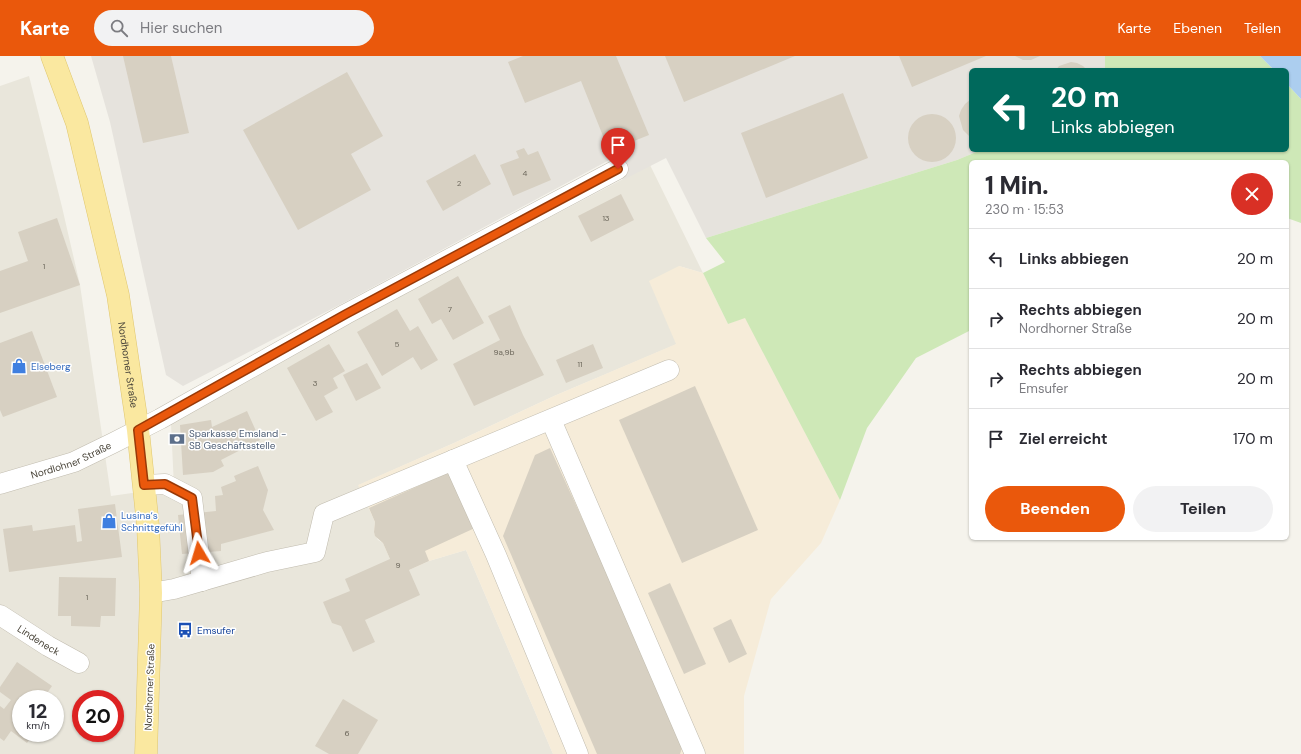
<!DOCTYPE html>
<html lang="de">
<meta charset="utf-8">
<style>
:root{--surface:#fff;--page:#f2f2f3;--text:#2b2b33;--muted:#7c7c81;--line:#e1e1e2;--accent:#ea580c}
body{margin:0;font-family:"DM Sans",sans-serif;background:var(--page);color:var(--text);height:100vh;display:flex;flex-direction:column;font-size:15px;white-space:nowrap}
*{box-sizing:border-box;margin:0}
p{font-size:13px;color:var(--muted)}
.icon{flex:none;width:22px;height:22px;fill:none;stroke:currentColor;stroke-width:2;stroke-linecap:round;stroke-linejoin:round}
.map{position:relative;flex:1;overflow:hidden}
.side{position:absolute;left:969px;top:104px;width:320px;height:380px;display:flex;flex-direction:column;background:var(--surface);border-radius:6px;box-shadow:0 1px 3px #0004}
.side>*{flex:none}
.guide{position:absolute;left:969px;top:12px;width:320px;height:84px;border-radius:6px;box-shadow:0 1px 3px #0004;background:#00695c;color:#fff;overflow:hidden}
.speed{position:absolute;left:12px;top:634px;display:flex;gap:8px;font-size:20px;font-weight:700;text-align:center}
.speed>*{display:grid;place-content:center;width:52px;height:52px;border-radius:50%;background:var(--surface);box-shadow:0 1px 3px #0004;line-height:1}
.speed small{font-size:10px;font-weight:400}
.speed .limit{border:6px solid #d22;background:#fff;color:#111}
.pin{position:absolute;display:grid;place-items:center;width:34px;height:34px;color:#fff;margin:-41px -17px;border-radius:50% 50% 50% 0;rotate:-45deg;box-shadow:0 0 4px #0007}
.pin .icon{rotate:45deg}
.me{position:absolute;width:44px;margin:-22px;rotate:353deg;stroke-linejoin:round;filter:drop-shadow(0 0 3px #0008)}
.turn{display:flex;align-items:center;gap:14px;height:84px;padding:0 16px;font-size:18px}
.turn .icon{width:52px;height:52px;stroke-width:2.5}
.turn b{display:block;font-size:28px;line-height:34px}
.round{display:grid;place-items:center;flex:none;width:42px;height:42px;border-radius:21px;background:var(--page)}
.overview{display:flex;align-items:center;justify-content:space-between;height:68px;padding:0 16px}
h1{font-size:24px;font-weight:800;line-height:30px}
.cta{display:flex;gap:8px;margin-top:auto;padding:8px 16px}
.cta a{flex:1;height:46px;border-radius:24px;background:var(--accent);color:#fff;font-size:16px;font-weight:800;line-height:46px;text-align:center}
.cta a+a{background:var(--page);color:var(--text)}
ul{padding:0;list-style:none}
li{display:flex;align-items:center;gap:12px;height:60px;padding:0 16px;border-top:1px solid var(--line)}
li div{flex:1}
li b{display:block;font-size:15px}
li em{font-style:normal}
header{display:flex;align-items:center;gap:24px;box-sizing:border-box;height:56px;padding:0 20px;background:var(--accent);color:#fff}
header strong{font-size:19px}
nav{display:flex;gap:22px;margin-inline-start:auto;font-size:14px}
.search{width:280px;height:36px;background:var(--page);display:flex;align-items:center;gap:10px;box-sizing:border-box;padding:0 14px;border-radius:22px;color:var(--muted);font-size:15px}
.map>svg:first-child{display:block}
.residential{fill:#e9e6db;fill-rule:evenodd}
.commercial{fill:#f6ecd9}
.industrial{fill:#e6e3dd}
.green{fill:#cee8b7}
.water{fill:#acceef}
.building{fill:#d7d0c2}
.lines{fill:none;stroke-linecap:round;stroke-linejoin:round}
.minor-casing{stroke:#c1bcaf;stroke-width:21}
.major-casing{stroke:#e0c770;stroke-width:23}
.minor{stroke:#fff;stroke-width:20}
.major{stroke:#fae8a0;stroke-width:22}
.route-casing{stroke:#983908;stroke-width:10}
.route{stroke:#ea580c;stroke-width:7}
.labels{text-anchor:middle;stroke-width:3;stroke-linejoin:round;paint-order:stroke}
.number-label{font-size:8px;fill:#6d685c}
.street-label{font-size:10px;fill:#4a453a;stroke:#fff}
.shop-label{font-size:10px;fill:#366cbe;stroke:#fff;text-anchor:start}
.service-label{font-size:10px;fill:#4e5e75;stroke:#fff;text-anchor:start}
.transit-label{font-size:10px;fill:#164399;stroke:#fff;text-anchor:start}
</style>
<header>
<strong>Karte</strong>
<div class="search"><svg class="icon" aria-label="search" viewBox="0 0 24 24"><circle cx="10" cy="10" r="6"/><path d="M15 15l6 6"/></svg>Hier suchen</div>
<nav><a>Karte</a><a>Ebenen</a><a>Teilen</a></nav>
</header>
<div class="map">
<svg width="1301" height="698" viewBox="0 0 1301 698">
<rect width="100%" height="100%" fill="#f5f3ec"/>
<path class="residential" d="M29,20L62,151L80,229L111,440L174,431L171,368L352,265L650,109L703,217L679,210L677,288L554,340L454,387L359,429L375,466L374,476L378,484L383,487L390,503L409,514L429,505L466,494L553,698H0V30ZM21,643H55V677H21ZM81,643H115V677H81Z"/>
<path class="commercial" d="M679,210L703,217L728,268L745,261L840,444L821,487L771,543L744,640V698H553L466,494L429,505L409,514L390,503L383,487L375,480L374,476L375,466L358,429L454,387L554,340L676,288L649,225Z"/>
<path class="industrial" d="M91,0H1105V14H971V94H981L957,104L706,182L666,102L623,124L613,102L347,245L183,330L166,319L110,66Z"/>
<g class="green">
<path d="M1105,0H1260L1274,14H1105Z"/>
<path d="M1287,28L1301,43V167L1287,162V106H1144L1142,104L1141,106H971V274L916,302L867,372L840,444L745,262L728,268L703,217L725,206L706,182L957,104L981,94H1287Z"/>
</g>
<path class="water" d="M1260,0H1301V43L1287,28V14H1274Z"/>
<g class="building">
<path d="M123,0H171L189,77L143,87Z"/>
<path d="M523,0H616L649,79L609,95L581,25L525,47L508,6Z"/>
<path d="M665,0H795L684,46Z"/>
<path d="M899,0H986L912,31Z"/>
<path d="M1015,0H1040L1031,4H1023Z"/>
<path d="M1071,6L1077,7L1083,10L1087,14H1056L1059,10Z"/>
<path d="M347,16L383,80L351,98L371,134L298,174L243,74Z"/>
<path d="M843,37L868,102L766,142L741,77Z"/>
<path d="M971,43V82L963,74L959,60L961,54L965,48Z"/>
<circle cx="932" cy="82" r="24"/>
<path d="M524,92L528,99L538,95L551,124L513,140L500,109L519,102L516,95Z"/>
<path d="M475,98L491,128L443,155L426,125Z"/>
<path d="M621,138L634,164L591,186L578,160Z"/>
<path d="M57,162L80,229L0,257V215L28,205L18,176Z"/>
<path d="M458,220L484,267L453,284L441,263L432,268L418,243Z"/>
<path d="M510,249L523,279L544,319L474,350L453,308L500,284L488,260Z"/>
<path d="M397,253L410,275L418,270L438,304L421,314L413,301L382,320L357,276Z"/>
<path d="M32,275L57,341L3,361L0,354V287Z"/>
<path d="M329,288L345,315L333,322L338,332L324,340L333,356L316,365L287,312Z"/>
<path d="M593,288L603,312L566,327L556,304Z"/>
<path d="M367,307L381,332L356,345L343,319Z"/>
<path d="M695,330L758,474L682,507L619,364Z"/>
<path d="M247,355L260,384L221,404L224,410L213,416L183,419L180,369L211,364L212,371Z"/>
<path d="M550,392L684,686L680,698H597L503,480L535,399Z"/>
<path d="M258,410L268,434L263,454L274,474L221,488V495L182,498L178,459L216,455L215,440L223,439L221,431L236,425L234,420Z"/>
<path d="M452,415L477,471L425,495L429,505L409,514L420,539L365,564L375,586L353,596L341,570L332,567L323,546L350,535L345,523L390,503L383,487L375,480L374,476L375,466L369,452Z"/>
<path d="M115,448L122,501L9,516L3,473L32,469L33,475L75,469L77,486L82,485L78,453Z"/>
<path d="M59,521L116,522L115,560H101L100,571L71,570V560H58Z"/>
<path d="M670,527L706,608L684,618L648,537Z"/>
<path d="M731,563L747,598L729,607L713,572Z"/>
<path d="M17,606L52,630L43,643H21V677H34L27,687L11,675L4,685L0,682V650L4,653L11,644L0,636V631Z"/>
<path d="M343,643L378,664L358,698H329L315,690Z"/>
</g>
<g class="lines">
<g class="minor-casing">
<g id="minor">
<path d="M551,364L695,698"/>
<path d="M453,404L496,499L578,698"/>
<path id="s1" d="M0,428L74,406L113,387L160,363L346,258L618,113"/>
<path d="M144,429L165,428L192,442L202,525"/>
<path d="M151,537L174,533L267,506L315,496L324,458L669,314"/>
<path id="s2" d="M0,559L48,590L79,607"/>
</g>
</g>
<g class="major-casing">
<g id="major">
<path id="s3" d="M52,0L77,67L118,239L138,374L148,470L151,537L146,698"/>
</g>
</g>
<use href="#minor" class="minor"/>
<use href="#major" class="major"/>
</g>
<g class="lines">
<g class="route-casing">
<path id="route" d="M199,497L192,442L165,428L144,429L138,374L346,258L618,113"/>
</g>
<use href="#route" class="route"/>
</g>
<defs>
<g id="shop-bare" transform="scale(1.2)"><path d="M-5-2.5h2.3a2.7 3.5 0 0 1 5.4 0H5L5.5 6h-11ZM-1.5-2.5h3a1.5 2.3 0 0 0-3 0Z" fill="#3f7fe0" stroke="#fff" stroke-width="2.5" paint-order="stroke"/></g>
<g id="bank-bare" transform="scale(1.2)"><path d="M-6-4H6V4H-6ZM0-2.3a2.3 2.3 0 1 0 0 4.6a2.3 2.3 0 1 0 0-4.6Z" fill="#5c6f8a" stroke="#fff" stroke-width="2.5" paint-order="stroke"/></g>
<g id="bus-bare" transform="scale(1.2)"><path d="M-5-6H5V4H4V6H2V4H-2V6H-4V4H-5ZM-3.5-4V0h7V-4ZM-3.5 1.2v1.5H-2V1.2ZM2 1.2v1.5H3.5V1.2Z" fill="#1a4fb4" stroke="#fff" stroke-width="2.5" paint-order="stroke"/></g>
</defs>
<g fill-rule="evenodd">
<use href="#shop-bare" x="19" y="310"/>
<use href="#bank-bare" x="177" y="383"/>
<use href="#shop-bare" x="109" y="465"/>
<use href="#bus-bare" x="185" y="574"/>
</g>
<g class="labels">
<g class="number-label">
<text x="525" y="120">4</text>
<text x="459" y="130">2</text>
<text x="606" y="165">13</text>
<text x="44" y="213">1</text>
<text x="450" y="256">7</text>
<text x="397" y="291">5</text>
<text x="504" y="299">9a,9b</text>
<text x="580" y="311">11</text>
<text x="315" y="330">3</text>
<text x="398" y="512">9</text>
<text x="87" y="544">1</text>
<text x="347" y="680">6</text>
</g>
<g class="street-label">
<text dy="4" stroke="none"><textPath href="#s3" startOffset="319">Nordhorner Straße</textPath></text>
<text dy="4" stroke="none"><textPath href="#s1" startOffset="75">Nordlohner Straße</textPath></text>
<text dy="4" stroke="none"><textPath href="#s2" startOffset="46">Lindeneck</textPath></text>
<text transform="translate(149 631) rotate(-88)" y="4">Nordhorner Straße</text>
</g>
<g class="shop-label">
<text x="31" y="314">Elseberg</text>
<text x="121" y="463">Lusina‘s<tspan x="121" dy="12">Schnittgefühl</tspan></text>
</g>
<g class="service-label">
<text x="189" y="381">Sparkasse Emsland -<tspan x="189" dy="12">SB Geschäftsstelle</tspan></text>
</g>
<g class="transit-label">
<text x="197" y="578">Emsufer</text>
</g>
</g>
</svg>
<div class="speed"><div>12<small>km/h</small></div><div class="limit">20</div></div>
<div class="pin" style="left:618px;top:113px;background:#d93025"><svg class="icon" aria-label="arrive" viewBox="0 0 24 24"><path d="M6 21V4h12l-3 4 3 4H6"/></svg></div>
<svg class="me" style="left:199px;top:497px" viewBox="-20 -20 40 40"><path d="M0-17L14 15 0 8-14 15z" fill="#ea580c" stroke="#fff" stroke-width="4"/></svg>
<div class="guide">
<div class="turn"><svg class="icon" aria-label="left" viewBox="0 0 24 24"><path d="M17 20v-9H6M10 6l-5 5 5 5"/></svg><div><b>20 m</b>Links abbiegen</div></div>
</div>
<section class="side">
<div class="overview"><div><h1>1 Min.</h1><p>230 m · 15:53</p></div><a class="round" style="background:#d93025;color:#fff"><svg class="icon" aria-label="close" viewBox="0 0 24 24"><path d="M6 6l12 12M18 6L6 18"/></svg></a></div>
<ul>
<li><svg class="icon" aria-label="left" viewBox="0 0 24 24"><path d="M17 20v-9H6M10 6l-5 5 5 5"/></svg><div><b>Links abbiegen</b></div><em>20 m</em></li>
<li><svg class="icon" aria-label="right" viewBox="0 0 24 24"><path d="M7 20v-9h11M14 6l5 5-5 5"/></svg><div><b>Rechts abbiegen</b><p>Nordhorner Straße</p></div><em>20 m</em></li>
<li><svg class="icon" aria-label="right" viewBox="0 0 24 24"><path d="M7 20v-9h11M14 6l5 5-5 5"/></svg><div><b>Rechts abbiegen</b><p>Emsufer</p></div><em>20 m</em></li>
<li><svg class="icon" aria-label="arrive" viewBox="0 0 24 24"><path d="M6 21V4h12l-3 4 3 4H6"/></svg><div><b>Ziel erreicht</b></div><em>170 m</em></li>
</ul>
<div class="cta"><a>Beenden</a><a>Teilen</a></div>
</section>
</div>
